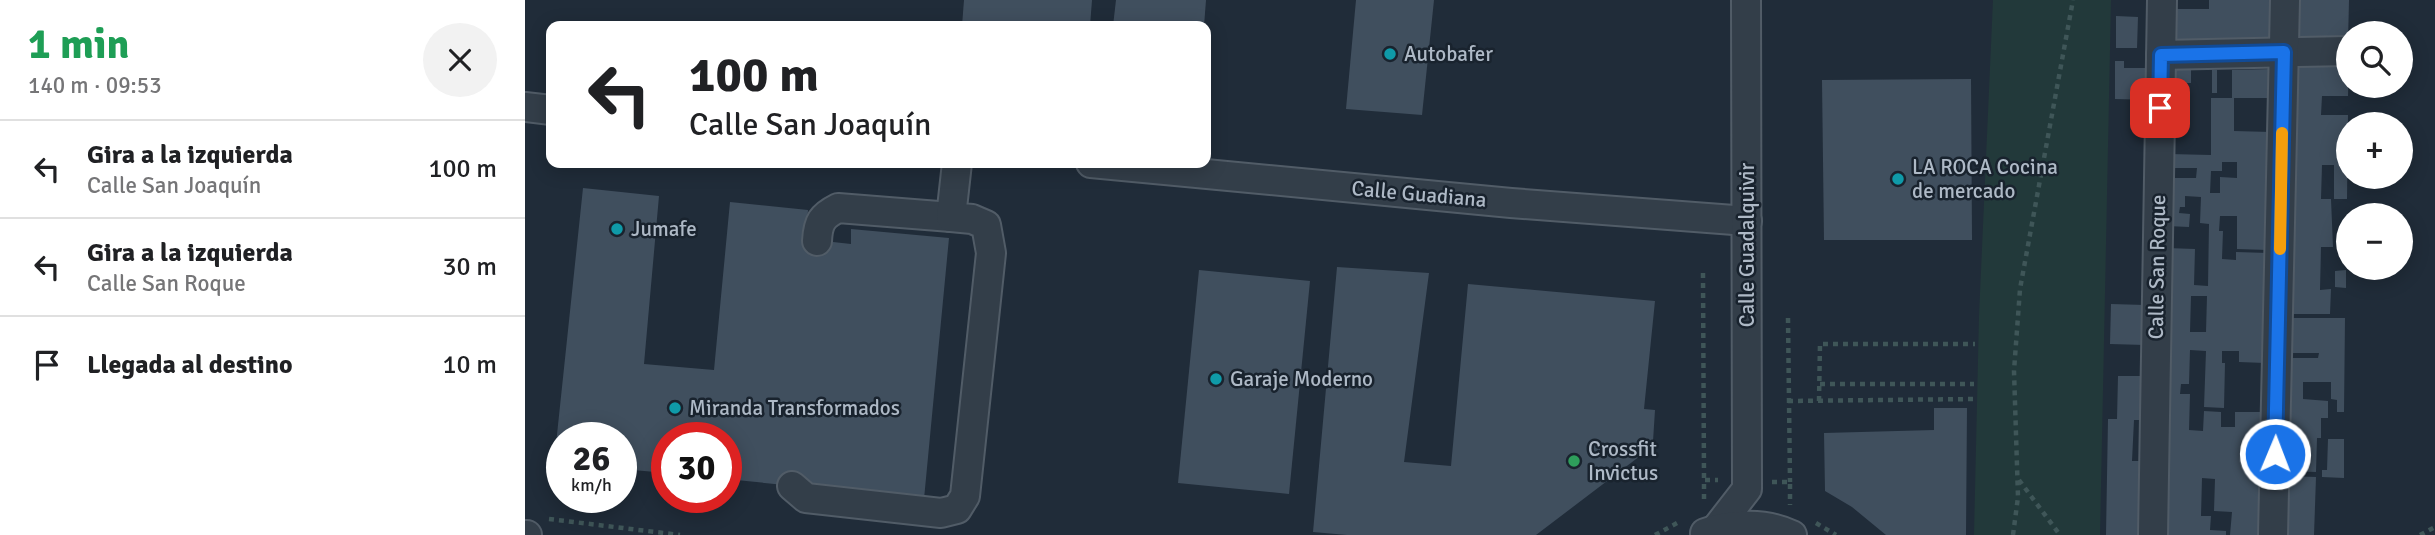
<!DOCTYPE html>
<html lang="es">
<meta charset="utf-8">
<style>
:root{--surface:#fff;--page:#f2f2f2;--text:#202124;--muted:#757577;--line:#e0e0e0}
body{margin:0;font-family:Signika,sans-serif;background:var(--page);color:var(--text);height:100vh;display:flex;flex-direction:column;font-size:26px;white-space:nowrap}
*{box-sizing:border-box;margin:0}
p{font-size:23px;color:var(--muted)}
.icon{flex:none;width:38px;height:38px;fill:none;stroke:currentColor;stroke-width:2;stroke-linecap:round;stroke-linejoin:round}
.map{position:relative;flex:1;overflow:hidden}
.details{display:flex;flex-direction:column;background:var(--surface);width:525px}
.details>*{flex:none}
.top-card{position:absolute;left:21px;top:21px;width:665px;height:147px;border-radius:14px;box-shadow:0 4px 18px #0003;background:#fff;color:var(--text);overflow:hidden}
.tools{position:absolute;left:1811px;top:21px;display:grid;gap:14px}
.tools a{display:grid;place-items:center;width:77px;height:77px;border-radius:50%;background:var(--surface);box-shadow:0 4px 18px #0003;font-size:35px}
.speed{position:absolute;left:21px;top:422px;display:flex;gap:14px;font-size:35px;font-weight:700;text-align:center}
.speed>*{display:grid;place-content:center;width:91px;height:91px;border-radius:50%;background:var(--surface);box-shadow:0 4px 18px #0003;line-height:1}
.speed small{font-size:18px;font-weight:400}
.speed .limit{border:10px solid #d22;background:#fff;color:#111}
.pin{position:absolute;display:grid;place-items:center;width:60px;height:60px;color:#fff;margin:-30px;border-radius:14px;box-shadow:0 4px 10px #0006}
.me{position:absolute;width:77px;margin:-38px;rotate:1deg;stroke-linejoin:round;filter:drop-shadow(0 0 5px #0008)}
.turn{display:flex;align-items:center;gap:24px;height:147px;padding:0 28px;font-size:32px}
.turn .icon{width:91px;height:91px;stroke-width:2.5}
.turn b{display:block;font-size:49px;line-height:60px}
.round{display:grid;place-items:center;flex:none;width:74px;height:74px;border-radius:37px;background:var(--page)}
.summary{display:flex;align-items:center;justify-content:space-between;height:119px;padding:0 28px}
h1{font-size:42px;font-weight:700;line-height:52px;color:#1e9e55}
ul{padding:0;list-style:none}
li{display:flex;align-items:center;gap:21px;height:98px;padding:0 28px;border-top:2px solid var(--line)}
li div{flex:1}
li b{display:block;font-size:26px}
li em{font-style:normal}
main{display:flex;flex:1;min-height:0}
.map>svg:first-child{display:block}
.green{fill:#22393a}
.building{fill:#404f5e;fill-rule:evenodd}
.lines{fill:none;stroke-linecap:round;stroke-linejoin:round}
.minor-casing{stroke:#515c67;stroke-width:32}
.path{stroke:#3f5658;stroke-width:4.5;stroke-dasharray:5 5;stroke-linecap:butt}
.minor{stroke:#333e49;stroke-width:28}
.route-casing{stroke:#114b97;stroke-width:18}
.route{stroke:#1a73e8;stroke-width:12}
.slow{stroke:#f59e0b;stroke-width:12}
.culture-dot{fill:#0f9aa8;stroke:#19232e;stroke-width:2.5}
.leisure-dot{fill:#2e9e5b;stroke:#19232e;stroke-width:2.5}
.labels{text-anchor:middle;stroke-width:5;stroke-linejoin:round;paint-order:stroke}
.poi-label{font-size:21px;fill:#aeb9c6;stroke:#19232e;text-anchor:start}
.street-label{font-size:21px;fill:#aeb9c6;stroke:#19232e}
</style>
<main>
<section class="details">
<div class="summary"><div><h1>1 min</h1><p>140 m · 09:53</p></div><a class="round"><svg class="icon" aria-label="close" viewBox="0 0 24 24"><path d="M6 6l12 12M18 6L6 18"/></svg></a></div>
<ul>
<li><svg class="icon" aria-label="left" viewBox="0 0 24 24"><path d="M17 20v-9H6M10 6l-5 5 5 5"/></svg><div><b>Gira a la izquierda</b><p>Calle San Joaquín</p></div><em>100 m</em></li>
<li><svg class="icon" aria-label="left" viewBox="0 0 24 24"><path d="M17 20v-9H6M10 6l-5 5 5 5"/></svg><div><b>Gira a la izquierda</b><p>Calle San Roque</p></div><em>30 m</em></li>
<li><svg class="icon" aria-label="arrive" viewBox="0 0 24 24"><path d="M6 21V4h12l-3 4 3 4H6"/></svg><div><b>Llegada al destino</b></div><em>10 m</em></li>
</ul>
</section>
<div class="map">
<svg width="1910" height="535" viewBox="0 0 1910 535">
<rect width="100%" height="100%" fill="#202c39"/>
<path class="green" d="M1468,0H1586L1575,535H1449L1454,316Z"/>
<g class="building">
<path d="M439,0H567L565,26H437Z"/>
<path d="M591,0H681L679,26H588Z"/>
<path d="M831,0H909L897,115L821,109Z"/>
<path d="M1684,0H1747L1745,40H1646L1647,9H1684Z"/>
<path d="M1772,0H1824L1823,42H1772Z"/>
<path d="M1591,16L1613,17L1612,48H1591Z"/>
<path d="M1590,61H1599V68H1629L1628,100L1590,99Z"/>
<path d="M1771,65H1824L1823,96H1797L1796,115H1823L1822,199H1809V165H1797L1796,199H1806L1808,247H1796L1795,290L1806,289L1805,314H1766Z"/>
<path d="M1645,69L1666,70V83H1645Z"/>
<path d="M1747,69L1746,98H1709V131L1746,132L1743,250L1712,249V216H1695L1694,231H1698L1697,259L1711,260V252L1743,253L1740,363L1714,362V351H1697V363H1700L1699,408L1679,407L1681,351L1665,350L1664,384H1656L1655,394H1665L1664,430L1678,431L1679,411L1696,412V427H1710V412H1739L1735,535H1705L1707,512L1689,511L1690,479L1677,478L1676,516H1686L1685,530L1701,531V535H1637L1642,248L1670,249L1669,285L1683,286L1684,224L1675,223L1676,197L1660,196V207H1655L1654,213L1665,214L1664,227L1642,226L1643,178H1671L1672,168H1643L1644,154L1686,155V98H1707V70ZM1697,162H1712V178L1695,177V193H1685L1686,171H1697ZM1666,296H1682L1681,332H1665Z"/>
<rect x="1687" y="70" width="5" height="23"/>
<path d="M1446,79L1447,240H1299L1297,80Z"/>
<path d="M58,188L134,196L119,364L189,370L205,202L283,210L281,239L326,244V229L424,238L399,499L201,479V438H142V473L96,469V438H37V463H29Z"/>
<path d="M812,267L904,273L879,462L926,466L943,284L1130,301L1119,409L1130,410L1127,457L1115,456L1011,535H822L788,532Z"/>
<path d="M674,270L785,281L764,494L653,483Z"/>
<path d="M1821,270V288L1810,287V271Z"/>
<path d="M1586,304L1620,305V345L1585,344Z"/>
<path d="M1765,318H1820L1819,412H1812V400L1806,399V382H1778V399L1803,401V418H1796V438H1792L1791,472L1763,471L1765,358H1793L1794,353H1765Z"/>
<path d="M1593,376H1622L1621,420H1609L1607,461H1615L1614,498L1619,499L1618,535H1581L1583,419H1592Z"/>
<path d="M1409,408H1442L1441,535H1361L1327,507L1300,491L1299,433L1409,430Z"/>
<path d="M1803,439H1819V478L1797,477V470H1802Z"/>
<path d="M1762,476L1791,477L1789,535H1761Z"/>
</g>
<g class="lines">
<g class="minor-casing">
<g id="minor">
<path d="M1636,55L1823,51"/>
<path d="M0,107L26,110"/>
<path d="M566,163L986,203L1222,221"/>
<path d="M292,241C293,222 297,216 313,208L426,217"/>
<path d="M267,486L281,498L416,513L432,509L440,496L466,253L461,225L447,219L426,217L432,163"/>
<path d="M1191,529L1222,489L1221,0"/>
<path d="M1180,533C1205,523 1243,523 1267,535"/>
<path d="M0,535H2"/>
<path d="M1628,535L1637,0"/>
<path d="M1748,535L1760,0"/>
</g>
</g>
<g class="path">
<path d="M1178,273L1179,480"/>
<path d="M1263,318L1265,482"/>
<path d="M1295,384H1449"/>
<path d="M1263,401L1450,399"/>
<path d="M1294,401L1295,344H1450"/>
<path d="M1494,480L1535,535"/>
<path d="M1247,482H1265V505"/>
<path d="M1179,499V480H1193"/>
<path d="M24,519L155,535"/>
<path d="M1291,523L1311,535"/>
<path d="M1130,535L1154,522"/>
<path d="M1488,535L1493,497L1489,371L1495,289L1548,0"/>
<path d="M1895,535L1910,527"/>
</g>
<use href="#minor" class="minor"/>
</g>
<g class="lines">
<g class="route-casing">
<path id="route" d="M1635,108L1636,55L1759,52L1750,454"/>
</g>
<use href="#route" class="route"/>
<path class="slow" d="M1755,249L1757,133"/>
</g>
<g class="culture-dot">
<circle cx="865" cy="54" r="7"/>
<circle cx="1373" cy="179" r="7"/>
<circle cx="92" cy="229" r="7"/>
<circle cx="691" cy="379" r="7"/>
<circle cx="150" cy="408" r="7"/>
</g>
<circle class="leisure-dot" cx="1049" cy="461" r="7"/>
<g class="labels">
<g class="poi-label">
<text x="879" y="61">Autobafer</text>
<text x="1387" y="174">LA ROCA Cocina<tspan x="1387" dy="24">de mercado</tspan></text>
<text x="106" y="236">Jumafe</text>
<text x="705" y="386">Garaje Moderno</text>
<text x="164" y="415">Miranda Transformados</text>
<text x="1063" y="456">Crossfit<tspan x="1063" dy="24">Invictus</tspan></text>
</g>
<g class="street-label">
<text transform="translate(894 194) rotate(5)" y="7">Calle Guadiana</text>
<text transform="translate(1222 245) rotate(-90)" y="7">Calle Guadalquivir</text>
<text transform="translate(1632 267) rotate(-89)" y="7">Calle San Roque</text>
</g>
</g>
</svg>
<div class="tools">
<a><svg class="icon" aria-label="search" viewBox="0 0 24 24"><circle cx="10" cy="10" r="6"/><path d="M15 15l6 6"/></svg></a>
<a>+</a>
<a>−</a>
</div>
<div class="speed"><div>26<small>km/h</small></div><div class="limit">30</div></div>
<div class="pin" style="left:1635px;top:108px;background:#d93025"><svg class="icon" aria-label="arrive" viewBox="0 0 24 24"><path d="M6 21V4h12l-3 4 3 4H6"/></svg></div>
<svg class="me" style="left:1750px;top:454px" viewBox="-20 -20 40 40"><circle r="17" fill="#1a73e8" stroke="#fff" stroke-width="3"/><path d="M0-11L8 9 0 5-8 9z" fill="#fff"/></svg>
<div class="top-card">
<div class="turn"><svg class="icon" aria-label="left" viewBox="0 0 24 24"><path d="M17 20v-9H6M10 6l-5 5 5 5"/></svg><div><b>100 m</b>Calle San Joaquín</div></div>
</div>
</div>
</main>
